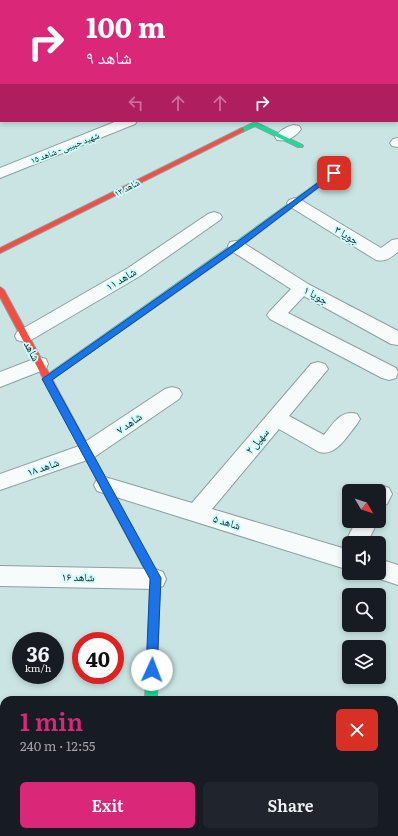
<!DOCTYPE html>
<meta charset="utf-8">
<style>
:root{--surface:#171b24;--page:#20242c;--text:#f1f3f6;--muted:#9ea1a6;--accent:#db2777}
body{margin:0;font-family:Literata,"Noto Naskh Arabic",serif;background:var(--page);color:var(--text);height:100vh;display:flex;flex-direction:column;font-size:15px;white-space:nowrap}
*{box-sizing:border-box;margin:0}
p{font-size:13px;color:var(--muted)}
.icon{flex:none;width:22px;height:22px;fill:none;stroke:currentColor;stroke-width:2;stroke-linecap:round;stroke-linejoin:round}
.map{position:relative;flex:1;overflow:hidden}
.panel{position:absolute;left:0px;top:696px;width:398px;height:140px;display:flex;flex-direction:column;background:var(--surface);border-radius:12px 12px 0 0;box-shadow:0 2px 6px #0003}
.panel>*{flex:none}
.top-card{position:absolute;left:0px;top:0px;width:398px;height:122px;box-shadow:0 2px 6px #0003;background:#db2777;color:#fff;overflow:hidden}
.needle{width:26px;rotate:129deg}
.controls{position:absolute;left:342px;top:484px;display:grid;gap:8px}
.controls a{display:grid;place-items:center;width:44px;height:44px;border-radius:6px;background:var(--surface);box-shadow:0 2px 6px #0003;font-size:20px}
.speed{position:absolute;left:12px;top:632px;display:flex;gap:8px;font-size:20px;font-weight:700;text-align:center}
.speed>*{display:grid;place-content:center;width:52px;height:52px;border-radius:50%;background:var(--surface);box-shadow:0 2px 6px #0003;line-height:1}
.speed small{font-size:10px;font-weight:400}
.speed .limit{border:6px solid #d22;background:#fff;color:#111}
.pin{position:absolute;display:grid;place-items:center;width:34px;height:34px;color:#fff;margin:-17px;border-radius:8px;box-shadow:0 2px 6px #0006}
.me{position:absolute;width:44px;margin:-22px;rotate:2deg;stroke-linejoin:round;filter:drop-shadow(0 0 3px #0008)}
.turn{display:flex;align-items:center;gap:14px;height:84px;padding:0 20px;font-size:18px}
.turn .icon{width:52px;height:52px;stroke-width:2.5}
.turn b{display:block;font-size:28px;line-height:34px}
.lanes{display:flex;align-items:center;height:38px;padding:0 20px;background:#0003;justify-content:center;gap:20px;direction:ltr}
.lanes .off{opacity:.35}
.round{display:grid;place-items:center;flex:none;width:42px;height:42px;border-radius:6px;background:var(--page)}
.overview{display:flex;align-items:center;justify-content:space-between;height:68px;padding:0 20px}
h1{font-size:24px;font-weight:600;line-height:30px;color:var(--accent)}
.button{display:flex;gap:8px;margin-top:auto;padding:8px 20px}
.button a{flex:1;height:46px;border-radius:6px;background:var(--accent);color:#fff;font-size:16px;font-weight:600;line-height:46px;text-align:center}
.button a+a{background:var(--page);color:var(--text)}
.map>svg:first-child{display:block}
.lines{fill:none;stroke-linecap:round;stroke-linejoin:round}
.street-casing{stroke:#8ba0a0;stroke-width:2}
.fast-casing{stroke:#8ba0a0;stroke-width:2}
.slow-casing{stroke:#8ba0a0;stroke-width:2}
.jam-casing{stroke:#8ba0a0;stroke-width:2}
.street{fill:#f7fbfb;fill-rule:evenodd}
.fast{fill:#16e098;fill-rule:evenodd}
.slow{fill:#ffcf43;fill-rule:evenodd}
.jam{fill:#f24e42;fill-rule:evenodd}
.route{fill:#1a73e8;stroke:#114b97}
.labels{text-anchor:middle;stroke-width:3.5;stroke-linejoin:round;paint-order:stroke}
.far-street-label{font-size:9px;fill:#0c1f1f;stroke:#ccfcfc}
.street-label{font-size:11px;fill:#0c1f1f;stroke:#ccfcfc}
</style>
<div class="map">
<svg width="398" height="836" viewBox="0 0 398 836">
<rect width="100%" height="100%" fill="#cae4e4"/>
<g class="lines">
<g class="street-casing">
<g id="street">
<path d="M286,0H299L300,1H287Z"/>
<path d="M397,11H398L397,20Z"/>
<rect x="0" y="15" width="1" height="9"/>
<rect x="397" y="62" width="1" height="8"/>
<path d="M117,121H137L135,124L0,178V168Z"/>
<path d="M294,125L299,126L301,129C296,137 286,142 277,140L275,137C279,131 287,126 294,125Z"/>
<path d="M398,138V147L392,146L390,143L393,139Z"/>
<path d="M295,198L301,200L381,248L392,240L398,239V252C390,258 386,262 376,260L289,206L287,203L289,200Z"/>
<path d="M214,212L220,214L222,217L220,220L140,276L31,340L24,342L17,340L15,336L17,332L128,268L208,214Z"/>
<path d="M236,241L242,242L308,284L398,331V345L391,344L304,296L288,313L396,368L398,372L396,378L389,380L382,378L270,319L267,315L270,311L291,289L230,250L228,246L230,242Z"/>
<path d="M39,357L46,359L48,364L46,369L0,387V372Z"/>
<path d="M318,362L325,364L328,369L289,416L324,435C333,424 341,409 357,414L360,419L357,424C347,436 336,457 319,452L279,429L212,509L349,550V570L97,491L94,485L97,479L105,477L192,503L311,364Z"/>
<path d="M172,387L179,389L182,394L179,399L93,458L0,490V474L79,446L165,389Z"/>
<path d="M381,485L389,488L392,494L387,504L379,507V491H372L373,488Z"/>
<path d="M356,521H378L367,543H349V550L345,543Z"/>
<path d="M379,559L398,565V585L371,576L370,573H379Z"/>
<path d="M0,566L155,569L163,572L166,579L163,586L155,589L0,586Z"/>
<rect x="131" y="832" width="28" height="4"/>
</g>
</g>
<g class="fast-casing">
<g id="fast">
<path d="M255,122L302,145L303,146L302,147H298L255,126L242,132L239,130Z"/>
<path d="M334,171L336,172V174L239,248L50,381H44L43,379L44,377L233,244Z"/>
<path d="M153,637L157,639L158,642L157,700H145L148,642L149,639Z"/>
</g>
</g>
<g class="slow-casing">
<path id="slow" d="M104,480L107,481L160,579L158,642L157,645L153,647L149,645L148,642L150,579L99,484L101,481Z"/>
</g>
<g class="jam-casing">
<g id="jam">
<path d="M242,128L244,129V131L0,253V248Z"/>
<path d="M0,287L4,290L107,481L109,484L107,487H101L0,297Z"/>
</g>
</g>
<use href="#street" class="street"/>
<use href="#fast" class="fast"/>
<use href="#slow" class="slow"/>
<use href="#jam" class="jam"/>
</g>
<path class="route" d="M334,171L336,172V174L239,248L52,380L161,578L157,670L156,673L152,675L148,673L146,670L150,579L42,379L233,245Z"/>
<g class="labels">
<g class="far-street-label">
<text transform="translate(65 148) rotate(-21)" y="3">شهید حبیبی - شاهد ۱۵</text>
<text transform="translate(127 188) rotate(-27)" y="3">شاهد ۱۳</text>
</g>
<g class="street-label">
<text transform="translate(347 235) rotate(31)" y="4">جویا ۳</text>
<text transform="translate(121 279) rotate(-31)" y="4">شاهد ۱۱</text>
<text transform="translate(316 295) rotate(29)" y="4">جویا ۱</text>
<text transform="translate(32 351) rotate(62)" y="4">شاهد</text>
<text transform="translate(129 423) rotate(-34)" y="4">شاهد ۷</text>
<text transform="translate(257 441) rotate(-49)" y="4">سهیل ۲</text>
<text transform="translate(43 467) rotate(-19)" y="4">شاهد ۱۸</text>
<text transform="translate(227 522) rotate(17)" y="4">شاهد ۵</text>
<text transform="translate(78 577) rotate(1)" y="4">شاهد ۱۶</text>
</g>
</g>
</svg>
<div class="controls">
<a><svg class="needle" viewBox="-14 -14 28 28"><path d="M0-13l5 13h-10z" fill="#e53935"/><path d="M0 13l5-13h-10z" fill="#9ea1a6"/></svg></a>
<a><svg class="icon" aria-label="sound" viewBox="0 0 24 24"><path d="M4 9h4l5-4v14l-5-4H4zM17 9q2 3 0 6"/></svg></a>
<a><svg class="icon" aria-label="search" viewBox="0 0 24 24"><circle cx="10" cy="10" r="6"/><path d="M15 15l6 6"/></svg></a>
<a><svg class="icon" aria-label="layers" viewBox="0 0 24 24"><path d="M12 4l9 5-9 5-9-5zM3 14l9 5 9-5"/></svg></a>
</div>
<div class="speed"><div>36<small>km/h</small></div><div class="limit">40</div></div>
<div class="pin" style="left:334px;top:173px;background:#d93025"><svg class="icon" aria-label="arrive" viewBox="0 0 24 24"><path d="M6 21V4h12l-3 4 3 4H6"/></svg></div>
<svg class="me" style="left:152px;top:670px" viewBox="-20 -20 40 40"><circle r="19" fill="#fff"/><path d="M0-13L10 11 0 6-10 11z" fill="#1a73e8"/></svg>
<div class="top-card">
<div class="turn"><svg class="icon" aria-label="right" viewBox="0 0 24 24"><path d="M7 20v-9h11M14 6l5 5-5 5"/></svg><div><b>100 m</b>شاهد ۹</div></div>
<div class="lanes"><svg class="icon off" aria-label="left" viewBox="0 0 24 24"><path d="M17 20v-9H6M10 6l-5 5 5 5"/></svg><svg class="icon off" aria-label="ahead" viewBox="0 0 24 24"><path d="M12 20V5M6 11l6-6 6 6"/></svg><svg class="icon off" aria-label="ahead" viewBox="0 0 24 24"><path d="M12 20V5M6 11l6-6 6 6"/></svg><svg class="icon" aria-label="right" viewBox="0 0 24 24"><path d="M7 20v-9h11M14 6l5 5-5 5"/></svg></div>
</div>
<section class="panel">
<div class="overview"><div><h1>1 min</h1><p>240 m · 12:55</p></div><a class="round" style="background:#d93025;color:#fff"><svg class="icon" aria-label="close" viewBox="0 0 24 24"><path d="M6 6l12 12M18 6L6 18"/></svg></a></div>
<div class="button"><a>Exit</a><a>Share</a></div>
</section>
</div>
